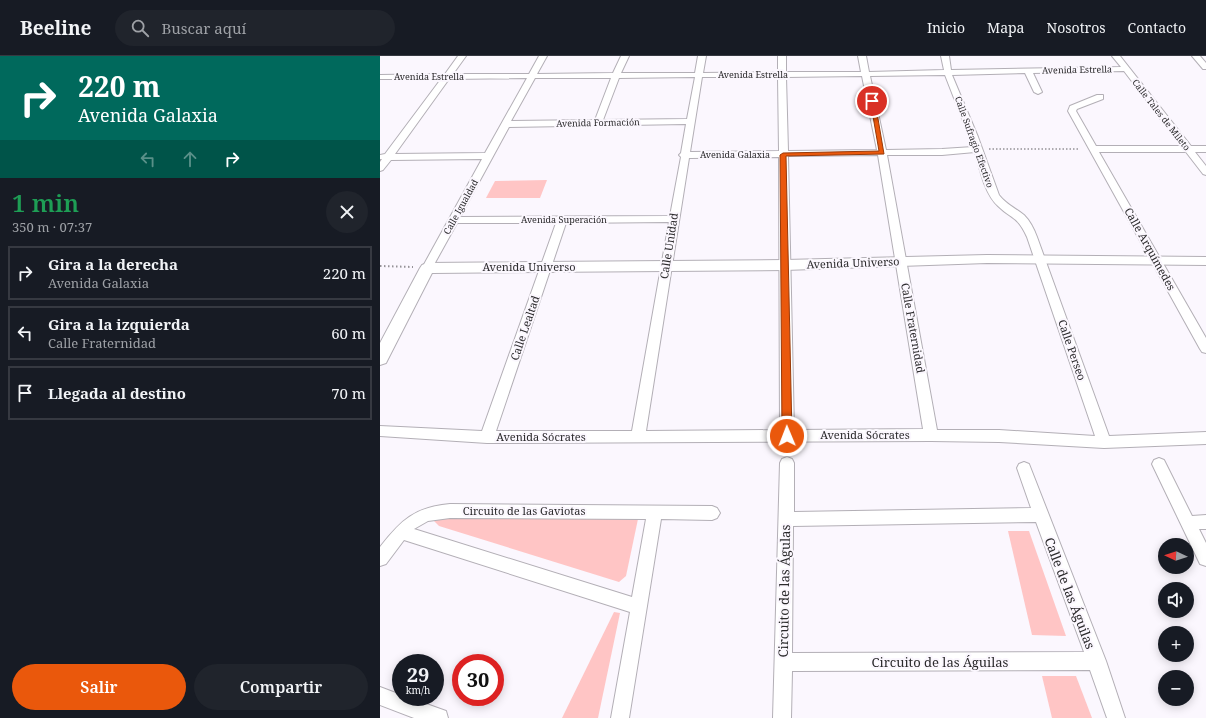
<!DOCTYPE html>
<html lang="es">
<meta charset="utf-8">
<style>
:root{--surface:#171b24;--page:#20242c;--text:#f1f3f6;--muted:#9ea1a6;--line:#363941;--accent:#ea580c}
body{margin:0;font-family:"Noto Serif",serif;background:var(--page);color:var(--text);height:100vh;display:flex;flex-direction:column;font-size:15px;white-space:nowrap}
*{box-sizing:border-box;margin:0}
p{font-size:13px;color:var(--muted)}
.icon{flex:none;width:22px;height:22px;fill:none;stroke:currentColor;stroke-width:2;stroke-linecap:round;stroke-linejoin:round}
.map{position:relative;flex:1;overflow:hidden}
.details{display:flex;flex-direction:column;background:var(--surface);width:380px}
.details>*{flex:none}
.banner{background:#00695c;color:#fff;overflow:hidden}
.needle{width:26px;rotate:274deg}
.fabs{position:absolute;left:778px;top:482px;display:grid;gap:8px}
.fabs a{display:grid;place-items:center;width:36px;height:36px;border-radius:50%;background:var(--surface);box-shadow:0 2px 10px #0003;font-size:20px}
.speed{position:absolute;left:12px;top:598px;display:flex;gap:8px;font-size:20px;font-weight:700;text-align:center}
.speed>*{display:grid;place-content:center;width:52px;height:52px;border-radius:50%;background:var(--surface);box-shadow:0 2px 10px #0003;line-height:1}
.speed small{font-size:10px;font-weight:400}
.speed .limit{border:6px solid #d22;background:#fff;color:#111}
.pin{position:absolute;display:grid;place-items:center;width:34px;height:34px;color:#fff;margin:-17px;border:2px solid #fff;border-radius:50%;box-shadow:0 1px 4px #0007}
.me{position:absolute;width:44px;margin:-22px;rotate:359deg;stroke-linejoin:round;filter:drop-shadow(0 0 3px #0008)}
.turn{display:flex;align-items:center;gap:14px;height:84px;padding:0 12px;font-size:18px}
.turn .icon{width:52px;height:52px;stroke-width:2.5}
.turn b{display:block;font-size:28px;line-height:34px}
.lanes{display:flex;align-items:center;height:38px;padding:0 12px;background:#0003;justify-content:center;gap:20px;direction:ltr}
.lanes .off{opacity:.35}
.round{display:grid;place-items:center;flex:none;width:42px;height:42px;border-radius:21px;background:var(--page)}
.summary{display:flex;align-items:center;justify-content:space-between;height:68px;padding:0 12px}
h1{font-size:24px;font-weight:600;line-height:30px;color:#1e9e55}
.cta{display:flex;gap:8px;margin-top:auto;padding:8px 12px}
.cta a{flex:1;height:46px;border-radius:24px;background:var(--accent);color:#fff;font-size:16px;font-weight:600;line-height:46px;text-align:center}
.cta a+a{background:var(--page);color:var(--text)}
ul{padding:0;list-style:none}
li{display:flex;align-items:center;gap:12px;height:54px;margin:0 8px 6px;padding:0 4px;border:2px solid var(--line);border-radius:0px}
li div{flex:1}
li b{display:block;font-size:15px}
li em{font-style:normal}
header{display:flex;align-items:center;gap:24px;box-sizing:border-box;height:56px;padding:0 20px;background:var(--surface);border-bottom:1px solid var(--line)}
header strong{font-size:19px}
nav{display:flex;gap:22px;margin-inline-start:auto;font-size:14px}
.search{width:280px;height:36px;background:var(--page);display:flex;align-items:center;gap:10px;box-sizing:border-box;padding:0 14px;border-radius:22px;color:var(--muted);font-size:15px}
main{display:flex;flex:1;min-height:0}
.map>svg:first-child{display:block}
.green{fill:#ffc5c5}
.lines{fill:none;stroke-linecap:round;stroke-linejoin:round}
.minor-casing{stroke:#b3afb6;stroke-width:2}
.tertiary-casing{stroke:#b3afb6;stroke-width:2}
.path-far1{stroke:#959297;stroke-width:1.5;stroke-dasharray:1.5 2;stroke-linecap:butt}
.path{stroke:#959297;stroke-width:2;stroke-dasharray:1.5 2.5;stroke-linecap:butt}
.minor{fill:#fff;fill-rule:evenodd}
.tertiary{fill:#fff;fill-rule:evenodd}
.route{fill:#ea580c;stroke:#983908}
.labels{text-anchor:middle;stroke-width:4;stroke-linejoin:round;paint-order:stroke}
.far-street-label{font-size:9px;fill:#2b2a2c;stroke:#fbf7fe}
.street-label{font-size:11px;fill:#2b2a2c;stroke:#fbf7fe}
.near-street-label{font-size:13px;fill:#2b2a2c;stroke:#fbf7fe}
</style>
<header>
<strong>Beeline</strong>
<div class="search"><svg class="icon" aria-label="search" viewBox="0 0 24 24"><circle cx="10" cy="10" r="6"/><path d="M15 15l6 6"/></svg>Buscar aquí</div>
<nav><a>Inicio</a><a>Mapa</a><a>Nosotros</a><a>Contacto</a></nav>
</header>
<main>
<section class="details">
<div class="banner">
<div class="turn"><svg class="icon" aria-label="right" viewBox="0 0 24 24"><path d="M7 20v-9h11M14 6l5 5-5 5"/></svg><div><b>220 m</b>Avenida Galaxia</div></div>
<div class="lanes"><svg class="icon off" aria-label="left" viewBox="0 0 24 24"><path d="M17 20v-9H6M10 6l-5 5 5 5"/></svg><svg class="icon off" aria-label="ahead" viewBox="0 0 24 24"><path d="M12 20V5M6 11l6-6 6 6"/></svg><svg class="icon" aria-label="right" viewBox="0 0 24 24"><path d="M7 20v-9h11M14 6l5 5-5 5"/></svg></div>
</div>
<div class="summary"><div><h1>1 min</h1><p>350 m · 07:37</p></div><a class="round"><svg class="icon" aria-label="close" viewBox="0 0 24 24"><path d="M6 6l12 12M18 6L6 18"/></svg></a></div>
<ul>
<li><svg class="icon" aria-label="right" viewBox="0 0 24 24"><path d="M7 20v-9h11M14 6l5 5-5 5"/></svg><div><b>Gira a la derecha</b><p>Avenida Galaxia</p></div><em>220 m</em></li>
<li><svg class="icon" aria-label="left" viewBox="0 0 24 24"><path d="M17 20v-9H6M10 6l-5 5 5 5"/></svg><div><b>Gira a la izquierda</b><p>Calle Fraternidad</p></div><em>60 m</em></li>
<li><svg class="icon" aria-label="arrive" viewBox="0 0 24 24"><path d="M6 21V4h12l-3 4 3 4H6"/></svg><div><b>Llegada al destino</b></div><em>70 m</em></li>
</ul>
<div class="cta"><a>Salir</a><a>Compartir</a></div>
</section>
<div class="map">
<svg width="826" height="662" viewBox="0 0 826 662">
<rect width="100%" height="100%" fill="#fbf7fe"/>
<g class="green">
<path d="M167,124L160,142H106L115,125Z"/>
<path d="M62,462L258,463L246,520L239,526L59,470L54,465Z"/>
<path d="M628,475H649L686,580L652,579Z"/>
<path d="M234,556L240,557L218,662H182Z"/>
<path d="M662,620H696L712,662H672Z"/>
</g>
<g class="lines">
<g class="minor-casing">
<g id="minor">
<path d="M78,0H86L73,18H149L159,0H167L157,18L233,17L241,0H249L241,17H315L318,0H326L323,17L398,16V0H406V16H481L478,0H486L489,16L564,14L561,0H569L571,14L741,11L732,0H740L811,90H826V96H815L826,110V119L823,118L806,96H719L826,282V297L822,296L820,293L688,55L690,50L717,39H723V43L697,53L696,55L716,90H801L744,15L653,17L662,36L658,38L654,36L645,17L572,19L598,81L619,139C626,148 635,152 644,159C650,165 654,173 657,181L729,380L826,376V388L724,392L619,386L551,385L107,387L0,380V370L102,375L176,167H77L51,214H43L42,212L102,103L11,104L3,114L0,115V106L2,103H0V99L5,98L61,23H0V19L65,18ZM565,19L593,91L562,93L506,94L490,20ZM482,20L497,94L408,95L406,21ZM315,21L307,63L223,64L239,22ZM322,21H398L399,95L310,96ZM147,22L105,97L15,98L69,23ZM155,22H231L215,64L131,65ZM306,68L301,97L299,99L301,101L290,160L80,161L129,71ZM595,96C600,113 604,137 618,150C632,164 637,159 647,181L715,380L619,374H557L507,99H562ZM498,99L543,373L414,374L408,100ZM399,101L400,374L266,375L309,102ZM289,166L252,375H116L186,167Z"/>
<path d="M812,0H820L826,7V13H823Z"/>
<path d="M407,401L412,403L414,407V456L651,452L637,412L639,408L644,406L649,408L726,605L745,662H727L710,614L412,615L411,662H393L400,407L402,403ZM656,466L704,596L412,597L413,470Z"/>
<path d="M779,402L784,404L812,460L826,459V473H819L826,487V510L820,508L772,408L774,404Z"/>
<path d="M70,448L332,450L337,452L340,457L337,462L332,464L281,463L249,662H231L250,556L24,484L6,508L0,510V491C21,464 35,451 70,448ZM70,462L266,463L252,541L34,473L48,465Z"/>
<path d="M0,631L21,639V641H27L66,655L68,662H34L0,649Z"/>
</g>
</g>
<g class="tertiary-casing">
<path id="tertiary" d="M607,199L826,201V209L607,207L405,214L52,217L8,303L6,307L0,309V287L40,212L42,209L47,207L405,204Z"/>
</g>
<path class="path-far1" d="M609,93H700"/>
<path class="path" d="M0,210L33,211"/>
<use href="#minor" class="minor"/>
<use href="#tertiary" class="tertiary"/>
</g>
<path class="route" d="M490,43L495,45L504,98L406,100L412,380L411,382H404L402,380L400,99L403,97L499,95Z"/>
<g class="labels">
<g class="far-street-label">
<text transform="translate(697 14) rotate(-1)" y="3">Avenida Estrella</text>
<text x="373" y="22">Avenida Estrella</text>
<text x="49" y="24">Avenida Estrella</text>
<text transform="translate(781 59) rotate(52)" y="3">Calle Tales de Mileto</text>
<text transform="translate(218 67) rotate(-1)" y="3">Avenida Formación</text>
<text transform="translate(594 86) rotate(70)" y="3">Calle Sufragio Efectivo</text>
<text x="355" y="102">Avenida Galaxia</text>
<text transform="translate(81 151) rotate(-61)" y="3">Calle Igualdad</text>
<text x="184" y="167">Avenida Superación</text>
</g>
<g class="street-label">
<text transform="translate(289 190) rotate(-81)" y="4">Calle Unidad</text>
<text transform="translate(770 193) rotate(61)" y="4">Calle Arquímedes</text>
<text transform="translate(473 207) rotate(-2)" y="4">Avenida Universo</text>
<text x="149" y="215">Avenida Universo</text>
<text transform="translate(145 272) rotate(-71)" y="4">Calle Lealtad</text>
<text transform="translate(533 272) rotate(80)" y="4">Calle Fraternidad</text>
<text transform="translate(692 294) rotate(71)" y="4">Calle Perseo</text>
<text x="485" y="383">Avenida Sócrates</text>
<text x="161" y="385">Avenida Sócrates</text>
<text x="144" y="459">Circuito de las Gaviotas</text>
</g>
<g class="near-street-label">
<text transform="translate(404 535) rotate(-89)" y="5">Circuito de las Águlas</text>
<text transform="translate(690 537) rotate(69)" y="5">Calle de las Águilas</text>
<text x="560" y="611">Circuito de las Águilas</text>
</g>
</g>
</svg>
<div class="fabs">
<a><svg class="needle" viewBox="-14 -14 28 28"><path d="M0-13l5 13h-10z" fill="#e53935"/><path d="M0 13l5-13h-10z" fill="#9ea1a6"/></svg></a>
<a><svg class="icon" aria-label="sound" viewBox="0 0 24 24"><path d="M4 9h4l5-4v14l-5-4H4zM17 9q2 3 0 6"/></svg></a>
<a>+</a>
<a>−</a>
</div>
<div class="speed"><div>29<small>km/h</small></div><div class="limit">30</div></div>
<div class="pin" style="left:492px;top:45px;background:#d93025"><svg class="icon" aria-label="arrive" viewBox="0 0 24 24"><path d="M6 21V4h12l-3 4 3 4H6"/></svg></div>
<svg class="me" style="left:407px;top:380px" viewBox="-20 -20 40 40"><circle r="17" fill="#ea580c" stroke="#fff" stroke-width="3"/><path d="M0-11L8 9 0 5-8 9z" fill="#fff"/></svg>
</div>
</main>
